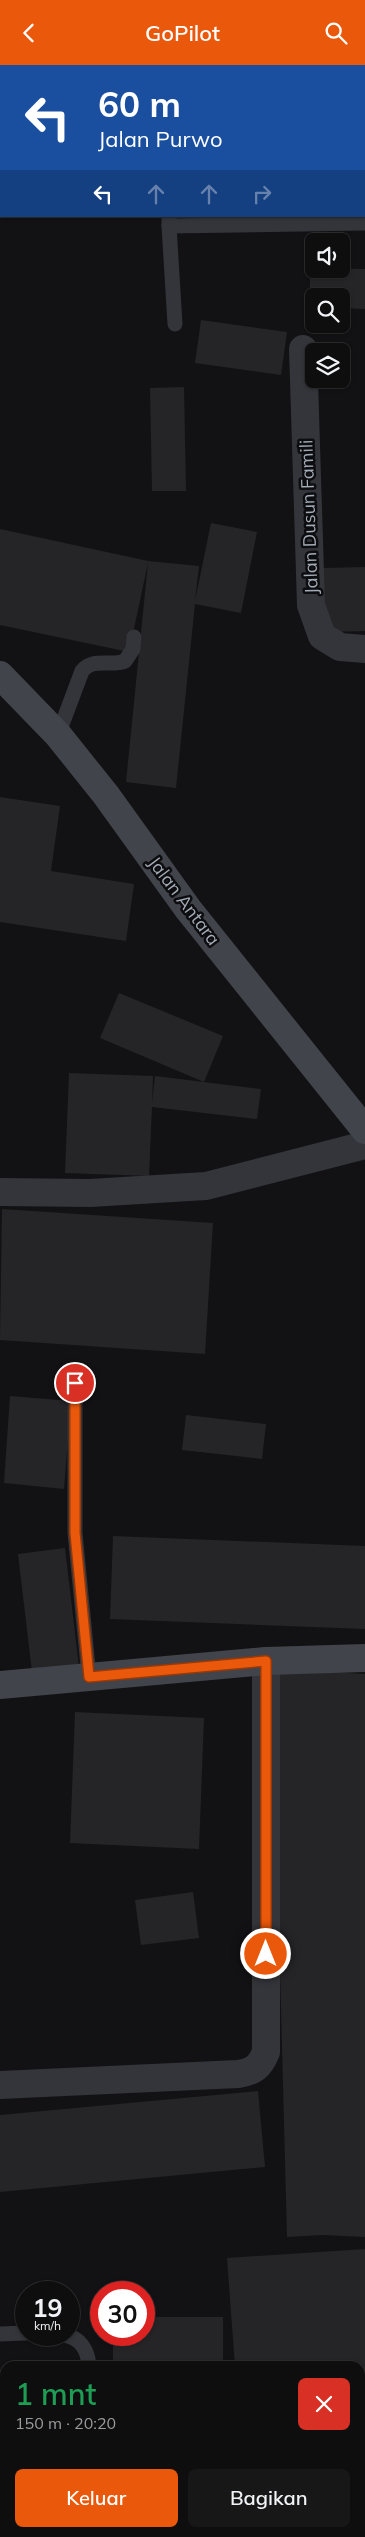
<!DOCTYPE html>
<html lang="id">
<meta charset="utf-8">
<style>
:root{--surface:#0e0e0f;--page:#171718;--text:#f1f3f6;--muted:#9b9c9e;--line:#2e2e2f;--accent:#ea580c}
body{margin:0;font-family:Mulish,sans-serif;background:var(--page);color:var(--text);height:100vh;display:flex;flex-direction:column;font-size:19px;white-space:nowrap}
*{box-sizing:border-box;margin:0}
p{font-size:16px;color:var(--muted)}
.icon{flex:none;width:28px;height:28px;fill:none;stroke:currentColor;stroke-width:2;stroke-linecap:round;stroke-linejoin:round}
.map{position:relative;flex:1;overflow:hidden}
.side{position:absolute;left:0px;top:2296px;width:365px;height:176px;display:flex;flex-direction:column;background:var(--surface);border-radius:15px 15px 0 0;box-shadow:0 1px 4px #0004,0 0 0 1px var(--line)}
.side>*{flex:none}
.banner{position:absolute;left:0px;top:0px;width:365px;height:152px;box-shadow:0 1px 4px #0004,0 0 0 1px var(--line);background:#1a4fa0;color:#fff;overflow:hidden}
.tools{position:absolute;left:305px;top:168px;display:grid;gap:10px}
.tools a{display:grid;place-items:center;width:45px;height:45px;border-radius:8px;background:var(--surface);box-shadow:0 1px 4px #0004,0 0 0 1px var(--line);font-size:25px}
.speed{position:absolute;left:15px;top:2216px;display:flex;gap:10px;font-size:25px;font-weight:700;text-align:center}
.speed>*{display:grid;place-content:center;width:65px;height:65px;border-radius:50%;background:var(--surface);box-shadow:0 1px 4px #0004,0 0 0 1px var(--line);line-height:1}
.speed small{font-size:12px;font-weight:400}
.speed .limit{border:8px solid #d22;background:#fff;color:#111}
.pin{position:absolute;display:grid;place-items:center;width:42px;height:42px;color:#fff;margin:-21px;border:2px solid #fff;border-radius:50%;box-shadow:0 1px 5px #0007}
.me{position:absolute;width:55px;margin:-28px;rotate:0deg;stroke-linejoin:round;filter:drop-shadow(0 0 4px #0008)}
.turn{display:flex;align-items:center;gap:18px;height:105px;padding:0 15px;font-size:22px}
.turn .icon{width:65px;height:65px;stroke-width:2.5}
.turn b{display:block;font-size:35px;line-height:42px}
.lanes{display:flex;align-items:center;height:48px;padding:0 15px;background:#0003;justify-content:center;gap:25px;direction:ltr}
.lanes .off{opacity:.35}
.round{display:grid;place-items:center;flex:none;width:52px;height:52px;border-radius:8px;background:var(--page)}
.summary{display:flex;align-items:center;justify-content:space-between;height:85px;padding:0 15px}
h1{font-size:30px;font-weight:600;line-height:38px;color:#1e9e55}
.primary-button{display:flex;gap:10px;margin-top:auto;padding:10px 15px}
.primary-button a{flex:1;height:58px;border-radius:8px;background:var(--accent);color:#fff;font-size:20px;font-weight:600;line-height:58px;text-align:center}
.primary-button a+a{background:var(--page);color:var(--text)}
header{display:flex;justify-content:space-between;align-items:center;height:65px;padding:0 15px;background:var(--accent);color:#fff;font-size:22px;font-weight:600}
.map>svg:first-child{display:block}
.building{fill:#252528}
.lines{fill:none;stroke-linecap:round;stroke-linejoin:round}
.lane{stroke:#33353a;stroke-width:15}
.street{stroke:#33353a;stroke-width:28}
.secondary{stroke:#41444a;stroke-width:28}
.route-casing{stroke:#983908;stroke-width:12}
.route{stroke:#ea580c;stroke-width:9}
.labels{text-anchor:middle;stroke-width:5;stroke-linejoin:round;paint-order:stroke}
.street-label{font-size:18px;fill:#a2abb6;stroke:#0d0d0f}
</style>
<header><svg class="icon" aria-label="back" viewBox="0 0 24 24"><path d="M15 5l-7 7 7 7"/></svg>GoPilot<svg class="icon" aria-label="search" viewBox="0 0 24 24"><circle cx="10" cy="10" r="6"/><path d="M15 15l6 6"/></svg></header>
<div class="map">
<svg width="365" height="2472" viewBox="0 0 365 2472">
<rect width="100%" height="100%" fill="#121214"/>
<g class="building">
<path d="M310,203L365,204V244L341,243V231H314V243H310Z"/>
<path d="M201,255L287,267L281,310L195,298Z"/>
<path d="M184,322L186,426H152L150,323Z"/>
<path d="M211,458L257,467L241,548L195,539L176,723L126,717L148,498L129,587L0,560V464L148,496L199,501L195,536Z"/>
<path d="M365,502V566L327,567L322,503Z"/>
<path d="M0,732L60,741L51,806L134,819L126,876L0,857Z"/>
<path d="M119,928L223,971L204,1017L100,973Z"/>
<path d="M69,1008L153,1011L152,1038L155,1011L261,1024L257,1054L152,1042L149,1111L65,1108Z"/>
<path d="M2,1144L213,1158L205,1289L0,1275Z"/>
<path d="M10,1331L71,1336L64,1424L4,1418Z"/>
<path d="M186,1350L266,1359L262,1394L182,1385Z"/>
<path d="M113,1471L365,1481V1564L110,1554Z"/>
<path d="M65,1483L79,1602L32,1607L18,1489Z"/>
<path d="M272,1603L365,1609V2172L322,2170L287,2172Z"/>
<path d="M75,1647L204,1653L199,1784L70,1778Z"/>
<path d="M193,1827L199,1873L141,1880L135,1835Z"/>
<path d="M258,2026L265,2102L0,2127V2050Z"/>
<path d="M365,2184V2348H360V2301H235L227,2193Z"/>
<path d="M144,2252H223V2301H113V2270H144Z"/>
<rect x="360" y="2365" width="5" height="100"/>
<rect x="114" y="2468" width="109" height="4"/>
</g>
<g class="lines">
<g class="lane">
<path d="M160,0V1"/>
<path d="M169,151V161L365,158"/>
<path d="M169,161L175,259"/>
<path d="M58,670L82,606C93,592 111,602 125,596L133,584L134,572"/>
<path d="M75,1318V1468L89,1612"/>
<path d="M0,2269L26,2268"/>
<path d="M63,2270C80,2272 88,2285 89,2301"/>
<path d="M100,2468V2472"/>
<path d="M293,2468V2472"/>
</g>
<g class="street">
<path d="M303,284L311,540L322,571L340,582L365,584"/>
<path d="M0,1127L90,1128L206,1121L365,1080"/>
<path d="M0,2020L238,2009C253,2007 260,2002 266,1987V1596"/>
</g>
<g class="secondary">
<path d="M0,610L58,670L106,730L188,844L365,1065"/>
<path d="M0,1620L266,1596L365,1593"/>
</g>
</g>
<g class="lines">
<g class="route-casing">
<path id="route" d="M75,1318V1468L89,1612L266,1596V1889"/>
</g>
<use href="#route" class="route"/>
</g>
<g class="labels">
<g class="street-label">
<text transform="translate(309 452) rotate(-92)" y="6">Jalan Dusun Famili</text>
<text transform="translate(184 836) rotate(53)" y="6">Jalan Antara</text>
</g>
</g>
</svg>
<div class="tools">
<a><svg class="icon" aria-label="sound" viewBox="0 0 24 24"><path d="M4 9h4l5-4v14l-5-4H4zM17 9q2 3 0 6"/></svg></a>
<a><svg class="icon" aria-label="search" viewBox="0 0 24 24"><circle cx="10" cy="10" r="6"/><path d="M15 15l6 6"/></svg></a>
<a><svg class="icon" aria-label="layers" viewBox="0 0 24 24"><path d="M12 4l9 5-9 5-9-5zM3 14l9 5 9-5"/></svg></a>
</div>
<div class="speed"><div>19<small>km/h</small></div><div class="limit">30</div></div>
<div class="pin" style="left:75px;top:1318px;background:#d93025"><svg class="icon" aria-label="arrive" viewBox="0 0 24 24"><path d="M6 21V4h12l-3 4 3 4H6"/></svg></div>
<svg class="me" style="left:266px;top:1889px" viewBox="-20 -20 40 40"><circle r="17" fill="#ea580c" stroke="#fff" stroke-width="3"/><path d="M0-11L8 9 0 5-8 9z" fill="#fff"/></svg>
<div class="banner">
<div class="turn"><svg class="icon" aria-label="left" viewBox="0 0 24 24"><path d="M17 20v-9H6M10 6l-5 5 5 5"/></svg><div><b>60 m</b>Jalan Purwo</div></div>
<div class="lanes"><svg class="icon" aria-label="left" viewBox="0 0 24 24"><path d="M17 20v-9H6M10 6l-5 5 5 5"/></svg><svg class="icon off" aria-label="ahead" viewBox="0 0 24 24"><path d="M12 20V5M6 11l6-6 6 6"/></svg><svg class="icon off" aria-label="ahead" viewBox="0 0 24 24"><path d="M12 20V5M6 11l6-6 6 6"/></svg><svg class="icon off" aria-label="right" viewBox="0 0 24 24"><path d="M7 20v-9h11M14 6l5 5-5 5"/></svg></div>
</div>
<section class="side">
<div class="summary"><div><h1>1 mnt</h1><p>150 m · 20:20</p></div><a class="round" style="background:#d93025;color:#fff"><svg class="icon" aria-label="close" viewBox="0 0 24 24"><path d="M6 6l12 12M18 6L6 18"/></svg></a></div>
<div class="primary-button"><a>Keluar</a><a>Bagikan</a></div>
</section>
</div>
